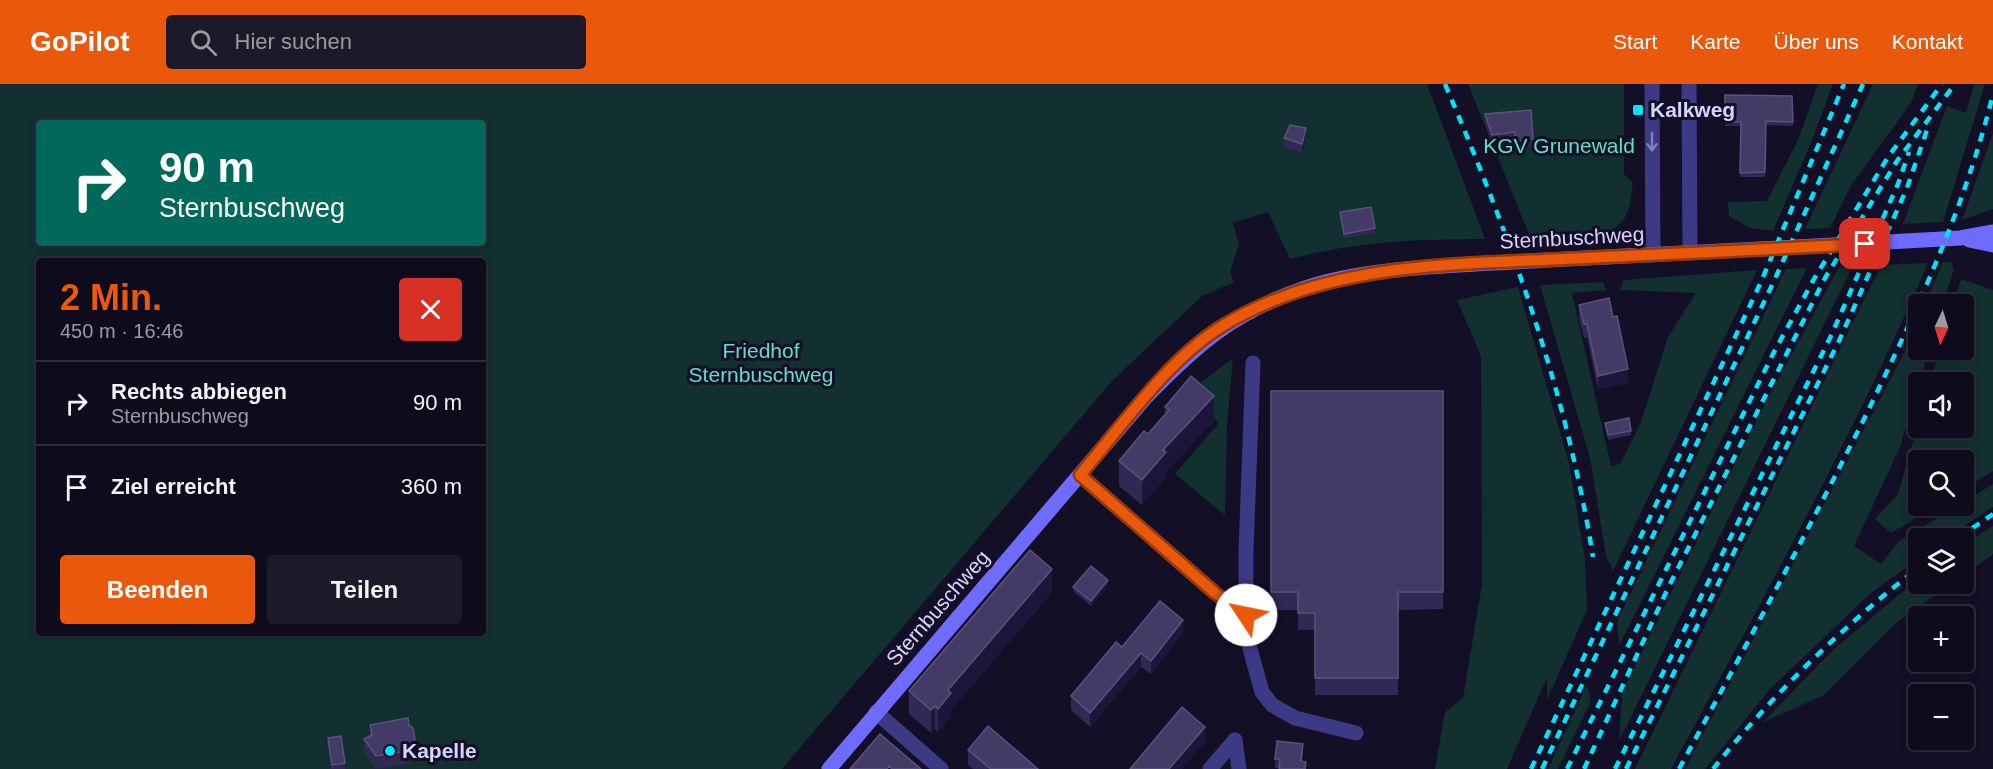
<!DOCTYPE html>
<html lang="de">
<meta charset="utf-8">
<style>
:root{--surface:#0e0b1c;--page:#1c1929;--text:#f1f3f6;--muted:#9b9ba3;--line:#2e2b3b;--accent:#ea580c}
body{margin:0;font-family:Helvetica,sans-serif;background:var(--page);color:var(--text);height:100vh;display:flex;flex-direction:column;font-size:22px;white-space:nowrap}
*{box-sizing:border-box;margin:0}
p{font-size:20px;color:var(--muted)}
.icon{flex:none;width:33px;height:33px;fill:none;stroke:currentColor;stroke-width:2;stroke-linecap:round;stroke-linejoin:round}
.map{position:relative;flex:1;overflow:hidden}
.details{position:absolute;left:36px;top:174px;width:450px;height:378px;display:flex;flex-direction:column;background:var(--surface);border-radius:6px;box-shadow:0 3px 9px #0003,0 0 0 2px var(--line)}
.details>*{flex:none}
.banner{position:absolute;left:36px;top:36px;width:450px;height:126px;border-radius:6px;box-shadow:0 3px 9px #0003,0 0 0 2px var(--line);background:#00695c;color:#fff;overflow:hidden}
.needle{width:39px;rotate:184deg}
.fabs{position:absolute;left:1908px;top:210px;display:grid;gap:12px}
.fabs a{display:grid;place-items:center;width:66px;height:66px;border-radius:6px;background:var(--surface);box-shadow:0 3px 9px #0003,0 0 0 2px var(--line);font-size:30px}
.pin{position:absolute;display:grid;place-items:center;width:51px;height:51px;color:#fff;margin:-26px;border-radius:12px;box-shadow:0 3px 9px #0006}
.me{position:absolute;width:66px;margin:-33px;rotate:304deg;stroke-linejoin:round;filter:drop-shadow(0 0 4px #0008)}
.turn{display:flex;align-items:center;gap:21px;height:126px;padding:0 24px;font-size:27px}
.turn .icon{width:78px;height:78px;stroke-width:2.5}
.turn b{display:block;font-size:42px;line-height:51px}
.round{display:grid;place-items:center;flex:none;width:63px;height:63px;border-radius:6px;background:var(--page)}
.head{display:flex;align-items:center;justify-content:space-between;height:102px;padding:0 24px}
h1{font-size:36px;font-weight:600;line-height:45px;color:var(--accent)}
.button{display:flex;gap:12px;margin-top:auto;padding:12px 24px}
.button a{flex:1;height:69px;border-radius:6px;background:var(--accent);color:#fff;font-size:24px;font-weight:600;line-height:69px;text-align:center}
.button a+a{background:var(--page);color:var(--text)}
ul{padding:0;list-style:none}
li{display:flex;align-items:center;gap:18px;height:84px;padding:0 24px;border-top:2px solid var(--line)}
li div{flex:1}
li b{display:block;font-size:22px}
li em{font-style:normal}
header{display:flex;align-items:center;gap:36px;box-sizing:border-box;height:84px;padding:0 30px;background:var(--accent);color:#fff}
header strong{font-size:28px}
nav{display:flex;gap:33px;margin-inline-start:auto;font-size:21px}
.search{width:420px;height:54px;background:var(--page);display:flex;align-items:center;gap:15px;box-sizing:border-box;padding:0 21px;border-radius:6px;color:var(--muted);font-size:22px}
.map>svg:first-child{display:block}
.green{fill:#12302f;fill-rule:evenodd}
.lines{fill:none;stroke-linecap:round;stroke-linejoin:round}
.minor{stroke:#3d3a85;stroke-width:15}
.tertiary{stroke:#3d3a85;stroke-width:15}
.secondary{stroke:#6f6bff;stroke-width:15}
.rail{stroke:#00e5ff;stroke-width:4.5;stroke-dasharray:9 8;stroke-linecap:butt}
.wall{fill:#312854}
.shaded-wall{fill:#1d163a}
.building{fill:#433a66;stroke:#5a527e;stroke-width:1.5}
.oneway{stroke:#837fbc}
.route-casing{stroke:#983908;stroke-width:15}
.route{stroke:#ea580c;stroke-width:10}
.poi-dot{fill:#00e5ff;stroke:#130f26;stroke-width:2}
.labels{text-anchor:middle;stroke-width:6;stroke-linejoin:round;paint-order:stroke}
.poi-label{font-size:21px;font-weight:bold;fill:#d9d4ff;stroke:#130f26;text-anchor:start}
.park-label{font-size:21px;fill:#5fe0c0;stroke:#130f26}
.street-label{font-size:21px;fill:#d9d4ff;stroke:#130f26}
</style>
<header>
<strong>GoPilot</strong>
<div class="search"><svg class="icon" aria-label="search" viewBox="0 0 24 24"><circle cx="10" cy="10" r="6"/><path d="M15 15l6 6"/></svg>Hier suchen</div>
<nav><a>Start</a><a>Karte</a><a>Über uns</a><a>Kontakt</a></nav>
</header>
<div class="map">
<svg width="1993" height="685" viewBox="0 0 1993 685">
<rect width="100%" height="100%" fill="#130f26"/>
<g class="green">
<path d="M0,0H1427L1485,155C1418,155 1354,158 1290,175L1268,128L1233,139L1239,160L1230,188L1234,198L1202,212L1112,297L782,685H0ZM39,39H483V159H39ZM39,177H483V549H39Z"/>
<path d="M1468,0H1624V90L1633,99C1631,108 1631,118 1628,127C1615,162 1560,155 1531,155Z"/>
<path d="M1818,0H1833L1813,54L1773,147L1750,144L1729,132L1728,118L1767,117L1798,56Z"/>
<path d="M1873,0H1918L1911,19L1852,100L1830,144L1805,145Z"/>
<path d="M1974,0H1985L1943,138L1903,140L1947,22L1966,29Z"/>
<path d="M1993,50V125L1962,136L1992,52Z"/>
<path d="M1943,178H1951L1954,185L1943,220H1925Z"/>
<path d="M1928,179C1853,353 1761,518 1671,685H1635L1881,181Z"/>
<path d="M1853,182L1619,657L1622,608L1765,320L1839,183Z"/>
<path d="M1807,184L1619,562L1617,538L1786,185Z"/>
<path d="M1757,186L1613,487L1606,472L1590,374L1540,201L1603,198L1606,206L1572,209L1611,382L1620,380L1641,338L1668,253L1696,209L1620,206L1624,196Z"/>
<path d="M1961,195L1993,206V387L1964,405V376H1918V422H1936L1891,449L1875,435L1898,410L1918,339V344H1964V298H1930L1940,266H1964V220H1953Z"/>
<path d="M1518,203L1569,379L1585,475L1587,526L1547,616V593L1507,685H1435L1445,628L1463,614L1482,500L1481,272L1457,216Z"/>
<path d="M1918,235V266H1929L1900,363L1854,462L1881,480L1899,457L1957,422H1964V418L1993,400V423L1946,454H1918V475L1871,509L1771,604L1705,685H1685L1901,275Z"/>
<path d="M1233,274L1227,341L1225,431L1175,390L1219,339L1190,312H1183Z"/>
<path d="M1993,442V470L1964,491V460Z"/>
<path d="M1918,495V500H1951L1896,539L1824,611L1762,639L1834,565Z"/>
<path d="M1587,601L1591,617L1558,685H1548Z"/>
</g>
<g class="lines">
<g class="minor">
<path d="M1253,279L1246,467V550L1262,608L1272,621L1295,634L1356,649"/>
<path d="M1080,391L1215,509L1246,531"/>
<path d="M876,628L941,685"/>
<path d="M1235,656L1239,685"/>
<path d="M1210,685L1235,656"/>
</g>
<g class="tertiary">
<path d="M1652,0L1653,171"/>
<path d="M1689,0L1690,169"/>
</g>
<g class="secondary">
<path d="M1969,156L1993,161"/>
<path d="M829,685L1146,313C1197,260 1234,228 1305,204C1373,181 1474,181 1548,176C1685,169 1823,162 1960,154L1993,148"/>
</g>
<g class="rail">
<path d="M1445,0C1510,152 1567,309 1593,473"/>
<path d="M1958,454L1993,430"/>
<path d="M1531,685L1761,198L1844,0"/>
<path d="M1542,685L1774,197L1863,0"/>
<path d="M1567,685L1774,268L1814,195L1888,73L1942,0"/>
<path d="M1584,685L1668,504L1825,194L1897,77L1955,0"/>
<path d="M1615,685L1830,254L1898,100L1909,68"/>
<path d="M1626,685L1839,257L1907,104L1928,43"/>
<path d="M1679,685C1742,569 1805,453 1864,335C1915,230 1965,124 1993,10"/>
<path d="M1713,685C1773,610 1842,543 1918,484"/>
</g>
</g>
<g class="wall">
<path d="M1725,11L1792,12L1793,42L1766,41L1765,93H1740L1741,42H1725Z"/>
<path d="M1485,30L1533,55V63L1516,65L1515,57L1492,59L1485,39Z"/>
<path d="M1306,53L1302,69L1284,63V54Z"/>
<path d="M1340,128L1375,144V149L1344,154Z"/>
<path d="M1579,221L1613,233L1628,299L1598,305L1587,253L1584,254L1579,234Z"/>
<path d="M1271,307H1443V525L1398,526V611H1315V546H1298V526H1271Z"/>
<path d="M1165,323L1214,337L1166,388V393L1142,421L1119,402V377L1148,350L1165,330Z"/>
<path d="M1605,339L1631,347V351L1608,356Z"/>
<path d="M1108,501L1091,522L1073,507V503Z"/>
<path d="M1052,508L951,626V632L938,648L935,645L931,649L909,630V607Z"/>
<path d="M1183,549L1151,590L1141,583L1090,643L1071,626V612L1122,563Z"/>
<path d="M370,641H409L415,669L413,672L407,674V680L376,685L364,668V655L370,651Z"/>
<path d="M328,654L345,679V685H331L328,663Z"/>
<path d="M968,666L1038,685H973L968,681Z"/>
<path d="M1303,669L1302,677L1306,685L1275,684V675Z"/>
</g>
<g class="shaded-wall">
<path d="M1306,44V53L1302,69V60Z"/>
<path d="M1628,285V299L1598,305V292Z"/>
<path d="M1214,312V337L1166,388V393L1142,421V396L1163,366Z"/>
<path d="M1052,485V508L951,626V632L938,648V625L948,606Z"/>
<path d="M1108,496V501L1091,522V517Z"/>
<path d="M1183,536V549L1151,590V577Z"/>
<path d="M1141,569V583L1090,643V629Z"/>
<path d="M935,622V645L931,649V626Z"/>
<path d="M1205,643V658L1182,685H1169Z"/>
<path d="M415,655V669L413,672L407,674L406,661Z"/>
</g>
<g class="building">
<path d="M1725,11L1792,12L1793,38L1766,37L1765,88L1740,89L1741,38H1725Z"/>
<path d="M1531,26L1533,55L1516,57L1515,48L1492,51L1485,30Z"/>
<path d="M1290,41L1306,44L1302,60L1284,54Z"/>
<path d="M1371,123L1375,144L1344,150L1340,128Z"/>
<path d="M1609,214L1613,233L1617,232L1628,285L1598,292L1587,240H1584L1579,221Z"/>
<path d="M1191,292L1214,312L1163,366L1166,368L1142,396L1119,377L1144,347L1148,350L1169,326L1165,323Z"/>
<path d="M1271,307H1443V508H1398V594H1315V529H1298V508H1271Z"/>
<path d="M1629,334L1631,347L1608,351L1605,339Z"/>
<path d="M1030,466L1052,485L948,606L951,609L938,625L935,622L931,626L909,607Z"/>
<path d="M1091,482L1108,496L1091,517L1073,503Z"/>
<path d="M1160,517L1183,536L1151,577L1141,569L1090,629L1071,612L1116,558L1122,563Z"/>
<path d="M1182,623L1205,643L1169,685H1130Z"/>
<path d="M408,634L409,641L413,644L415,655L413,659L406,661L407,667L376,672L364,655L372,651L370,641Z"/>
<path d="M988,642L1038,685H991L968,666Z"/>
<path d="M880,650L921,685H892L889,682L887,685H850Z"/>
<path d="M341,652L345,679L332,681L328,654Z"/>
<path d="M1277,657L1303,660L1301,677L1306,678L1305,685H1279L1280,675H1275Z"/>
</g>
<defs><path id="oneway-shaft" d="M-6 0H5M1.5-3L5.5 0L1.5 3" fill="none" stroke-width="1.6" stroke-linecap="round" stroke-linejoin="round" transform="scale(1.5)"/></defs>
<use class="oneway" href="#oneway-shaft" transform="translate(1652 58) rotate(90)"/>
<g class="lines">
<g class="route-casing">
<path id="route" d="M1246,531L1215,509L1080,391C1122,342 1168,275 1224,241C1331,176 1463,181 1584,174C1678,170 1771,165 1865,160"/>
</g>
<use href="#route" class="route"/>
</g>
<g class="poi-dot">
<rect x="1632" y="20" width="12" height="12" rx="3"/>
<circle cx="390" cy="667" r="6"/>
</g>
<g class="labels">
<g class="poi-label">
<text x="1650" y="33">Kalkweg</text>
<text x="402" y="674">Kapelle</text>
</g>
<g class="park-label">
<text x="1559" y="69">KGV Grunewald</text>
<text x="761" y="274">Friedhof<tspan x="761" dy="24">Sternbuschweg</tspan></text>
</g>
<g class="street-label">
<text transform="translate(1572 154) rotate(-3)" y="7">Sternbuschweg</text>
<text transform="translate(938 524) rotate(-49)" y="7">Sternbuschweg</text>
</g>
</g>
</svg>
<div class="fabs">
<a><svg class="needle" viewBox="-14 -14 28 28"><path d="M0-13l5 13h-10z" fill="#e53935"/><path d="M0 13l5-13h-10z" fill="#9b9ba3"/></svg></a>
<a><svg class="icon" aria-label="sound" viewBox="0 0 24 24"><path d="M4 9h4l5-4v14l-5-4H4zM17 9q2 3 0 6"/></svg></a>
<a><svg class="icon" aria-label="search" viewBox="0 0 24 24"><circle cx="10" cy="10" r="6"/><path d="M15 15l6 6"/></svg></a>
<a><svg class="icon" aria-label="layers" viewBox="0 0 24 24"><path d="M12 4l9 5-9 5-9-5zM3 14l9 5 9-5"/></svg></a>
<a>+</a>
<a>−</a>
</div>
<div class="pin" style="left:1865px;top:160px;background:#d93025"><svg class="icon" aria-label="arrive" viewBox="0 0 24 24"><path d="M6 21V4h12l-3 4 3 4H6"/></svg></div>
<svg class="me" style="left:1246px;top:531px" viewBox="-20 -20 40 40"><circle r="19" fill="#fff"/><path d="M0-13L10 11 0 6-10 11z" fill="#ea580c"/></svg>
<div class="banner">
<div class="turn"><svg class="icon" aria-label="right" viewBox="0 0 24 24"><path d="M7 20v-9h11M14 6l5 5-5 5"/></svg><div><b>90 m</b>Sternbuschweg</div></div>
</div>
<section class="details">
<div class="head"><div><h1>2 Min.</h1><p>450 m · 16:46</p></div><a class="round" style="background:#d93025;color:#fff"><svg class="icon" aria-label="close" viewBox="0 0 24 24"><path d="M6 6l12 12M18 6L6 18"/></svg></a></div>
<ul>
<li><svg class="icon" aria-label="right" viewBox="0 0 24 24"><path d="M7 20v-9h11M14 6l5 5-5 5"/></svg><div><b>Rechts abbiegen</b><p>Sternbuschweg</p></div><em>90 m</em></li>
<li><svg class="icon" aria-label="arrive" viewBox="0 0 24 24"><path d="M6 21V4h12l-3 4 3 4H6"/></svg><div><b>Ziel erreicht</b></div><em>360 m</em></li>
</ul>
<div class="button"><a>Beenden</a><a>Teilen</a></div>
</section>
</div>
